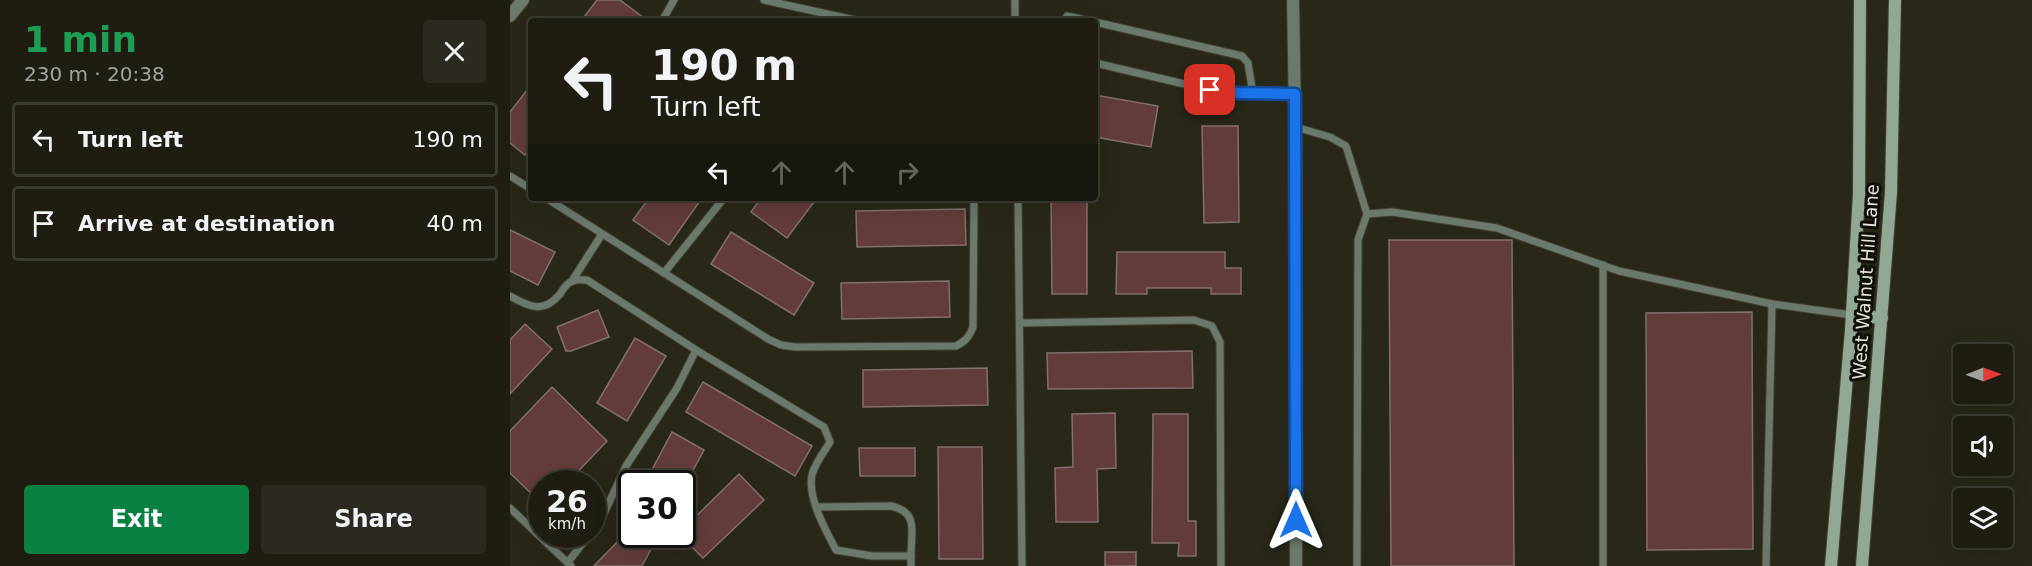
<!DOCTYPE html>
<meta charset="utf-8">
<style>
:root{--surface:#1f1d12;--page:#2c2a20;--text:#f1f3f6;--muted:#a1a29f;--line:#3c3b32;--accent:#0b8043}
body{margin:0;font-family:"DejaVu Sans",sans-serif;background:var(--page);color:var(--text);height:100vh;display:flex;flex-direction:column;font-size:22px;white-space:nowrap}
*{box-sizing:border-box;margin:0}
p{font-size:20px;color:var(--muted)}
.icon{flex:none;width:33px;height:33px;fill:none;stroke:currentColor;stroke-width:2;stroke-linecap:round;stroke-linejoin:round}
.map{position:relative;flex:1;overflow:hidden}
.details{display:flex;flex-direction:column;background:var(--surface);width:510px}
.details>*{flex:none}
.banner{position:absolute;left:18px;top:18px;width:570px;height:183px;border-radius:6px;box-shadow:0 6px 24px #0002,0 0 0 2px var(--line);background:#1f1d12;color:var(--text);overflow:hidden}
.needle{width:39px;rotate:89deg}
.controls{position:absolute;left:1443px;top:344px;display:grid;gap:12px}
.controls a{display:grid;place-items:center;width:60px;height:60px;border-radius:6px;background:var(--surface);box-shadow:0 6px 24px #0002,0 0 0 2px var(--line);font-size:30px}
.speed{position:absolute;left:18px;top:470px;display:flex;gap:12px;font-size:30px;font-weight:700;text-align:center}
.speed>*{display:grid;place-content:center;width:78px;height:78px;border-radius:50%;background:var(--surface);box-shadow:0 6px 24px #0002,0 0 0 2px var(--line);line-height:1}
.speed small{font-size:15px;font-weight:400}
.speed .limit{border:3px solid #111;border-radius:9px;background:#fff;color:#111}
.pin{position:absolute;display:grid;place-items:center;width:51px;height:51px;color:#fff;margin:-26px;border-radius:12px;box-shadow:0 3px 9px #0006}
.me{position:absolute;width:66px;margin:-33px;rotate:0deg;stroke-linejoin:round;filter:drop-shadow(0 0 4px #0008)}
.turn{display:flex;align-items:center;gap:21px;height:126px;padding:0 24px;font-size:27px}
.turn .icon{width:78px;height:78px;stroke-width:2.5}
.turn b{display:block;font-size:42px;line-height:51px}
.lanes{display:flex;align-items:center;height:57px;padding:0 24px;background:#0003;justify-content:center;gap:30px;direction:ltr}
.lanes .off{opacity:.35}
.round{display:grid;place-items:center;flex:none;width:63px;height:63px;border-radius:6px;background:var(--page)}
.overview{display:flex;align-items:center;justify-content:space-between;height:102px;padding:0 24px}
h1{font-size:36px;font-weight:600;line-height:45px;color:#1e9e55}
.cta{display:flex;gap:12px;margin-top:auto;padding:12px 24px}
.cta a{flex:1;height:69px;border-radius:6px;background:var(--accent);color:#fff;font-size:24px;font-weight:600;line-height:69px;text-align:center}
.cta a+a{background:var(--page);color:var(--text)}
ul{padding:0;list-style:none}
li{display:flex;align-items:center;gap:18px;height:75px;margin:0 12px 9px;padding:0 12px;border:3px solid var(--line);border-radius:6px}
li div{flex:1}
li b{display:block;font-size:22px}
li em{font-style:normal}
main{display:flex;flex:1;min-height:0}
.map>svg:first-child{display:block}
.building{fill:#623c3b;stroke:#826f6e;stroke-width:1.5}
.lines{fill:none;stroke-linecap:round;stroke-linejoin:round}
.service-casing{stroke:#434233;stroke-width:9}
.minor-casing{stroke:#434233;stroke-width:14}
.secondary-casing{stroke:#434233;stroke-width:14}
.service{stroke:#6b786c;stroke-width:7}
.minor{stroke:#6b786c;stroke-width:12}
.secondary{stroke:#91a894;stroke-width:12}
.route-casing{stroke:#114b97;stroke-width:15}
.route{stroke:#1a73e8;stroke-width:10}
.labels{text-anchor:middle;stroke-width:6;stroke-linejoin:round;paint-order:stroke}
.street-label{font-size:18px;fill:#e6e5db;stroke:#100f09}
</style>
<main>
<section class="details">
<div class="overview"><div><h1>1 min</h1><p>230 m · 20:38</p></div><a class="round"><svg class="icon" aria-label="close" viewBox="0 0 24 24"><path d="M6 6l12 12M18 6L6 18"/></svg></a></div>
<ul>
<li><svg class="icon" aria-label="left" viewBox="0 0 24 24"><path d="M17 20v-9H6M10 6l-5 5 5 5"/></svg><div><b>Turn left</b></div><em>190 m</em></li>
<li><svg class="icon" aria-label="arrive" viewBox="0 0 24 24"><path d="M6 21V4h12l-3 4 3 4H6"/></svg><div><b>Arrive at destination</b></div><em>40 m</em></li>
</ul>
<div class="cta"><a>Exit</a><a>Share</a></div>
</section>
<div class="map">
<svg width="1522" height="566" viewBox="0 0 1522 566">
<rect width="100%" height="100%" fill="#292718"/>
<g class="building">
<path d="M87,0H110L138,21H71Z"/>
<path d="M21,85V148L15,155L0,143V112Z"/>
<path d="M585,95L648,106L641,147L585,137Z"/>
<path d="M692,126H728L729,222L694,223Z"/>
<path d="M139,198H192L159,245L123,220Z"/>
<path d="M251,198H307L277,238L241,212Z"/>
<path d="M541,198H577V294H542Z"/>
<path d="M455,209L456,245L347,247L346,211Z"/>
<path d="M0,230L45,252L28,285L0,271Z"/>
<path d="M221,232L304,283L284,315L201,264Z"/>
<path d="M879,240H1002L1004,566H881Z"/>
<path d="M607,252H715V268H731V294H701V288H637V294H606Z"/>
<path d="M439,281L440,317L332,319L331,283Z"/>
<path d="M88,310L99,337L61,351H56L47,327Z"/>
<path d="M1242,312L1243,549L1137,550L1136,313Z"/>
<path d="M15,324L42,349L0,394V340Z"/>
<path d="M125,338L156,356L117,421L87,403Z"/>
<path d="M682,351L683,388L538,389L537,353Z"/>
<path d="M477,368L478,405L353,407V370Z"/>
<path d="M193,382L302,446L285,476L176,412Z"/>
<path d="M42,387L97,441L57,483H32V504L0,473V431Z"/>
<path d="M605,413L606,468L587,469L588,522H546L545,468L563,467L562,414Z"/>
<path d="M643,414H678V521H686V556H668L669,543H642Z"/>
<path d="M162,432L194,450L176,483H135Z"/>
<path d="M428,447H472L473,559H429Z"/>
<path d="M349,448H405V476H350Z"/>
<path d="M229,474L254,500L193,558L172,537V530Z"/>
<path d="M115,534H149L132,566H84Z"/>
<rect x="595" y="552" width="31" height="14"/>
</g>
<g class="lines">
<g class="service-casing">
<g id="service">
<path d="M254,0L349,21"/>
<path d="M505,0V21"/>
<path d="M152,21L164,0"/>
<path d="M554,21L557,16L579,21"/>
<path d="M585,22L732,56L738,63L743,94"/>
<path d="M585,63L700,90L728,93L785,94"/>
<path d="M785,127L820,137L836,146L857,214"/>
<path d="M0,176L21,189"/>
<path d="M36,198L258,339L271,345L285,347L446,346C456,341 459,337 463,327L464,198"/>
<path d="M508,198L512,566"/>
<path d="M1093,265V566"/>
<path d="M154,273L214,198"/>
<path d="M62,281L92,234"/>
<path d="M0,296C19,307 34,314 50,294C53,289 58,282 63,281C67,279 73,280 77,280L186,350L314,427L320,442C314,452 305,463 302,475C297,497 316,531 326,550L362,556H401V566"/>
<path d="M510,323L684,320L702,326L710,342L711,566"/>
<path d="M307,507L381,506C409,512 401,532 401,556"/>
<path d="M0,508L61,566"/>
<path d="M82,531L90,522L116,466L167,388L186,350"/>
<path d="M58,562L80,534"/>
<path d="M847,566L848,240L857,214L882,212L987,228L1109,271L1262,304L1342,315"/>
<path d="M1256,566L1262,304"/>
</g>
</g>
<g class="minor-casing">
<g id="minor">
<path d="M783,0L786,173V566"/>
<path d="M0,16L13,0"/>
</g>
</g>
<g class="secondary-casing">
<g id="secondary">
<path d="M1342,315L1372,318"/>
<path d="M1321,566L1341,330L1349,194L1350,0"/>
<path d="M1352,566L1381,192L1385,0"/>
</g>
</g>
<use href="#service" class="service"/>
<use href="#minor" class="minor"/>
<use href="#secondary" class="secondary"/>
</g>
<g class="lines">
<g class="route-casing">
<path id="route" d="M700,90L728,93L785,94L786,520"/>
</g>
<use href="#route" class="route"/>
</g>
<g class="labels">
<g class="street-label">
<text transform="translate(1356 282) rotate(-86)" y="6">West Walnut Hill Lane</text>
</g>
</g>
</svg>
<div class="controls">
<a><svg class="needle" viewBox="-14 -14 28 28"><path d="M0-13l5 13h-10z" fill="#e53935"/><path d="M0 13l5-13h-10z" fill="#a1a29f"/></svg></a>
<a><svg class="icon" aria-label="sound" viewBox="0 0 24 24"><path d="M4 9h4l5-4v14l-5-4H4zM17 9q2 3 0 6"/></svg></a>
<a><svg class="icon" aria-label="layers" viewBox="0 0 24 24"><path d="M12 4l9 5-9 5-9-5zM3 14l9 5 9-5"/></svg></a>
</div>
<div class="speed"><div>26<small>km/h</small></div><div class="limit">30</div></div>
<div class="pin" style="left:700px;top:90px;background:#d93025"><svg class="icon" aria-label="arrive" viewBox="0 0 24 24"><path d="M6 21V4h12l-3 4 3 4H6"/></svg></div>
<svg class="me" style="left:786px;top:520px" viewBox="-20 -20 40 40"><path d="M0-17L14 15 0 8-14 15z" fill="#1a73e8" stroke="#fff" stroke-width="4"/></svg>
<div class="banner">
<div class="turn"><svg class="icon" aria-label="left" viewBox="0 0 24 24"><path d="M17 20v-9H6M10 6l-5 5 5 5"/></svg><div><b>190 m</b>Turn left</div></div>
<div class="lanes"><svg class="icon" aria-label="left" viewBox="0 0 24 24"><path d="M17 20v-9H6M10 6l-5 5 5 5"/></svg><svg class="icon off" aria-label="ahead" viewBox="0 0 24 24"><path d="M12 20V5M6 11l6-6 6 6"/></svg><svg class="icon off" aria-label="ahead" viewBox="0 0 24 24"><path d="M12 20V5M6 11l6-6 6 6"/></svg><svg class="icon off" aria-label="right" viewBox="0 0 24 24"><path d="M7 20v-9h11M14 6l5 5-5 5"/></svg></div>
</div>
</div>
</main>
